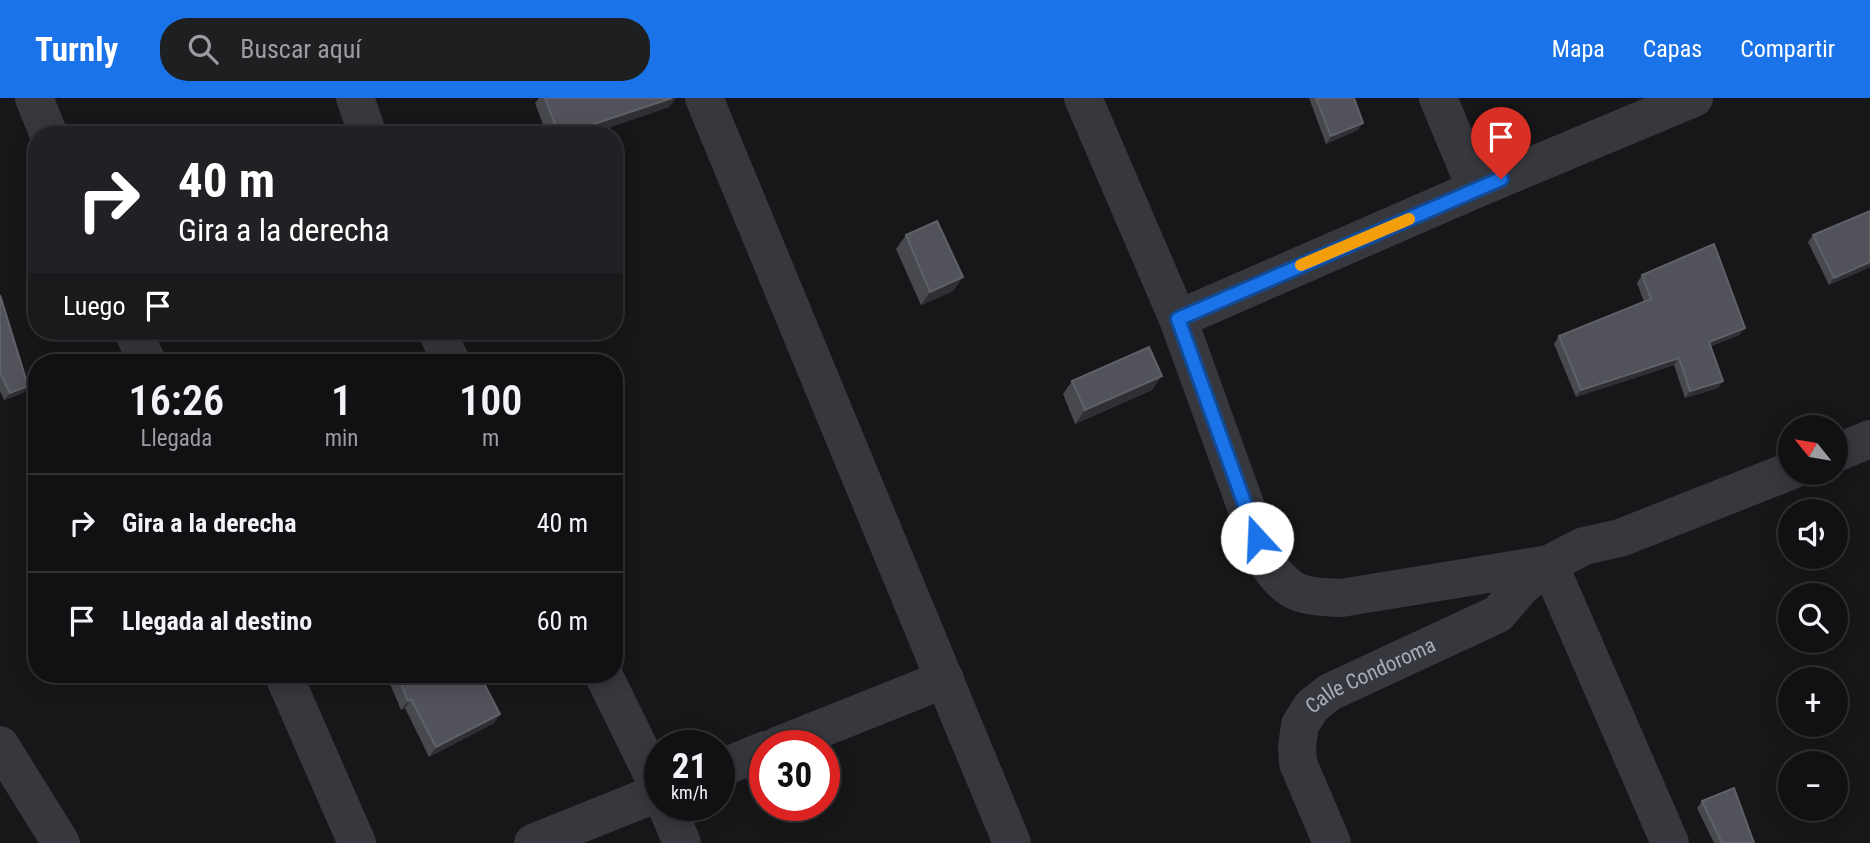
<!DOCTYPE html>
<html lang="es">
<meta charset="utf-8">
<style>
:root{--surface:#111113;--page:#1e1f21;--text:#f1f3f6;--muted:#9c9da0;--line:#303133;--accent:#1a73e8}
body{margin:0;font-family:"Roboto Condensed",sans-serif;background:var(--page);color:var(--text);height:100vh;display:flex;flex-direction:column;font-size:26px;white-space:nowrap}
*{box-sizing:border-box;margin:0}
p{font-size:23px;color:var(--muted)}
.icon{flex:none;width:38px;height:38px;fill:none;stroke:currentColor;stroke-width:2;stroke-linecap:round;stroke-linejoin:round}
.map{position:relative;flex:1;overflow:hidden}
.details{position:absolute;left:28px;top:256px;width:595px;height:329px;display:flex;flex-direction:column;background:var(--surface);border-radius:28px;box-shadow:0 4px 18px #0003,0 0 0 2px var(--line)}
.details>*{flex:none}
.guide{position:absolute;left:28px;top:28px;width:595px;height:214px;border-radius:28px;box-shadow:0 4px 18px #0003,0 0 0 2px var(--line);background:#202124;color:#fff;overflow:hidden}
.needle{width:46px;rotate:300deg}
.tools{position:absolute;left:1778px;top:317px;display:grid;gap:14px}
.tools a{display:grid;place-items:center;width:70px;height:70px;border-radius:50%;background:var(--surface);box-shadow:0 4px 18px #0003,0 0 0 2px var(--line);font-size:35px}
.speed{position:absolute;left:644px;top:632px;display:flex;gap:14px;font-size:35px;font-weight:700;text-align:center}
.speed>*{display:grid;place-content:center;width:91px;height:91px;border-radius:50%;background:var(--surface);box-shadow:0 4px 18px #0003,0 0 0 2px var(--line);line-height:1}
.speed small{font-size:18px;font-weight:400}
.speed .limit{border:10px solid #d22;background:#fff;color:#111}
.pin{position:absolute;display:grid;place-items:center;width:60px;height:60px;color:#fff;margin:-72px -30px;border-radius:50% 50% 50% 0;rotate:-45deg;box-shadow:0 0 7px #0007}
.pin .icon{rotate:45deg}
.me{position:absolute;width:77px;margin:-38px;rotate:340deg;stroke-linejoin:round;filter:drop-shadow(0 0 5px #0008)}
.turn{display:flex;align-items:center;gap:24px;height:147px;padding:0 35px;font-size:32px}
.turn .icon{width:91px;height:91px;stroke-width:2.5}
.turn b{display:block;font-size:49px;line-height:60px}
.then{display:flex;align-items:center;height:66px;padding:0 35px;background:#0003;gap:14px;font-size:26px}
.eta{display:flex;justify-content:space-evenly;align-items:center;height:119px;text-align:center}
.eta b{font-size:42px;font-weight:600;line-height:49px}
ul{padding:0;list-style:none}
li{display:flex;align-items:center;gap:21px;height:98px;padding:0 35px;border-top:2px solid var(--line)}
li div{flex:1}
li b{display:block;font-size:26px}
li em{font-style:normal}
header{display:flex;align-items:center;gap:42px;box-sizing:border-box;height:98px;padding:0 35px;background:var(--accent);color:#fff}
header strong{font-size:33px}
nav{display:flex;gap:38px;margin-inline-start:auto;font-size:24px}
.search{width:490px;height:63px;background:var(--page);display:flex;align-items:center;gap:18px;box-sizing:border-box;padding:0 24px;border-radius:28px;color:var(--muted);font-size:26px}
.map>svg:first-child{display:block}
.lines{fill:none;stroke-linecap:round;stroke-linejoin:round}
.minor{stroke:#37383e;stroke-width:38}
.wall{fill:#47494e}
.shaded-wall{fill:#303034}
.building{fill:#52535a;stroke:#5f6169;stroke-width:2}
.route-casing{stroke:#114b97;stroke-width:18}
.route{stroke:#1a73e8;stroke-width:12}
.slow{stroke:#f59e0b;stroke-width:12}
.labels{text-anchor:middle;stroke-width:7;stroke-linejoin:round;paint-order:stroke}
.street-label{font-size:21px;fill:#a7adba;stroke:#111214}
</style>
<header>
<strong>Turnly</strong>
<div class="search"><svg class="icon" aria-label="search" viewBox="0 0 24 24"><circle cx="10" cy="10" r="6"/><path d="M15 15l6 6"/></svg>Buscar aquí</div>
<nav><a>Mapa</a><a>Capas</a><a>Compartir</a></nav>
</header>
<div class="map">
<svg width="1870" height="745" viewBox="0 0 1870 745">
<rect width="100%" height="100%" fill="#171719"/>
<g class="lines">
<g class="minor">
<path d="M34,0L49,37"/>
<path d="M355,0L368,37"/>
<path d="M704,0L1012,745"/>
<path d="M1083,0L1178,221L1266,464C1291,498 1301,498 1341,500L1549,466L1584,448L1620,440L1790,373"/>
<path d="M1438,0L1476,91"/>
<path d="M1178,221L1476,91L1694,0"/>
<path d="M133,233L147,264"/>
<path d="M437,233L451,264"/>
<path d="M1836,355L1870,341"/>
<path d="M1549,466L1670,745"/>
<path d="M283,576L357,745"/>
<path d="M603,576L660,692"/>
<path d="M0,647L61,745"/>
<path d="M777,648L945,581"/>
<path d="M719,671L765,652"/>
<path d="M666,707L682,745"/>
<path d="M533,745L660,694"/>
<path id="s1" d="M1332,745L1298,665L1297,649L1300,627L1312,608L1330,594L1498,516L1521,489L1549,466"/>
</g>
</g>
<g class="wall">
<path d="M539,0H676L669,9L587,37H547L535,5Z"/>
<path d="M1309,0H1354L1358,32L1326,46Z"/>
<path d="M1870,113V169L1829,187L1808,144L1813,137Z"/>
<path d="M906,137L963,179L953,193L921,207L896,151Z"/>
<path d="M1642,177L1745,230L1739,237L1711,248L1723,283L1718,290L1685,300L1674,267L1576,299L1554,246L1559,238L1644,204L1637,185Z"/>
<path d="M0,197L28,288L23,295L4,302L0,293Z"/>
<path d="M1072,283L1152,292L1075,326L1063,296Z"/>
<path d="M386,576H480L479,577L500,616L494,625L429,659L405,610L401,612Z"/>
<path d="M1702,703L1754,745H1714L1697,710Z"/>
</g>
<g class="shaded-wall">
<path d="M672,0H676L669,9L587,37H561Z"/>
<path d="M1363,25L1358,32L1326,46L1331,38Z"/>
<path d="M1870,164V169L1829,187L1834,180Z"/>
<path d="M963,179L953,193L921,207L930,194Z"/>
<path d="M1745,230L1739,237L1704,251L1709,244Z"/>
<path d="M1679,260L1674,267L1576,299L1581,292Z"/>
<path d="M1162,278L1152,292L1075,326L1085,312Z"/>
<path d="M1723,283L1718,290L1685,300L1690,293Z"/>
<path d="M28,288L23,295L4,302L10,295Z"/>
<path d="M411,601L405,610L401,612L408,603Z"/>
<path d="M500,616L494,625L429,659L436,649Z"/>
</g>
<g class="building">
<path d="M545,0H672L561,37H559Z"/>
<path d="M1316,0H1354L1363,25L1331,38Z"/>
<path d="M1870,113V164L1834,180L1813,137Z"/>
<path d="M937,123L963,179L930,194L906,137Z"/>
<path d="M1714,146L1745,230L1709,244L1723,283L1690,293L1679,260L1581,292L1559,238L1651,201L1642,177Z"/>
<path d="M0,197L28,288L10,295L0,275Z"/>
<path d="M1149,249L1162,278L1085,312L1072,283Z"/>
<path d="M397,576H479L500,616L436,649L411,601L408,603Z"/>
<path d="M1734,690L1754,745H1722L1702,703Z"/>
</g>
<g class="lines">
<g class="route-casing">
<path id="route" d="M1257,440L1178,221L1501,81"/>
</g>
<use href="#route" class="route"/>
<path class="slow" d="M1301,167L1409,121"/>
</g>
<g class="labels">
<g class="street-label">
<text dy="7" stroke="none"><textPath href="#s1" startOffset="214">Calle Condoroma</textPath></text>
</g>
</g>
</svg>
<div class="tools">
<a><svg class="needle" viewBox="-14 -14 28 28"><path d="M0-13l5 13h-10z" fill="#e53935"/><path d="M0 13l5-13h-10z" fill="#9c9da0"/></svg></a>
<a><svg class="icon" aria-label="sound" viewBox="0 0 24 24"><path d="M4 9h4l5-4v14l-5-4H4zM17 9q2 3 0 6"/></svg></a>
<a><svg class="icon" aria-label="search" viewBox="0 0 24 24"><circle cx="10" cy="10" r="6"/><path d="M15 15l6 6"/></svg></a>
<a>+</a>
<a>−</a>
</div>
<div class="speed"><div>21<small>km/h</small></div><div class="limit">30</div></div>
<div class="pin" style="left:1501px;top:81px;background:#d93025"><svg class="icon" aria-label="arrive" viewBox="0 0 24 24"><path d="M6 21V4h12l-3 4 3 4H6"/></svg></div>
<svg class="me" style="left:1257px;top:440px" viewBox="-20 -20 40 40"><circle r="19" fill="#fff"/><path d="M0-13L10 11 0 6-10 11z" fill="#1a73e8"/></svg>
<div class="guide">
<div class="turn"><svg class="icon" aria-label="right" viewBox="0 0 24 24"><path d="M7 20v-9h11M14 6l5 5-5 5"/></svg><div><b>40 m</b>Gira a la derecha</div></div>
<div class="then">Luego<svg class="icon" aria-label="arrive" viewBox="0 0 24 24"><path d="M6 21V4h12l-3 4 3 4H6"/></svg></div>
</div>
<section class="details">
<div class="eta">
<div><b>16:26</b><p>Llegada</p></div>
<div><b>1</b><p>min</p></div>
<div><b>100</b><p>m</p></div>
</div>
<ul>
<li><svg class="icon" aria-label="right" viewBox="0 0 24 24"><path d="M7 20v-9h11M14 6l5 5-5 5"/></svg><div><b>Gira a la derecha</b></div><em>40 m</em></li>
<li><svg class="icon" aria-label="arrive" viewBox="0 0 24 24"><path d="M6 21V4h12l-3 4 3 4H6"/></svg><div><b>Llegada al destino</b></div><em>60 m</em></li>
</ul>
</section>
</div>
